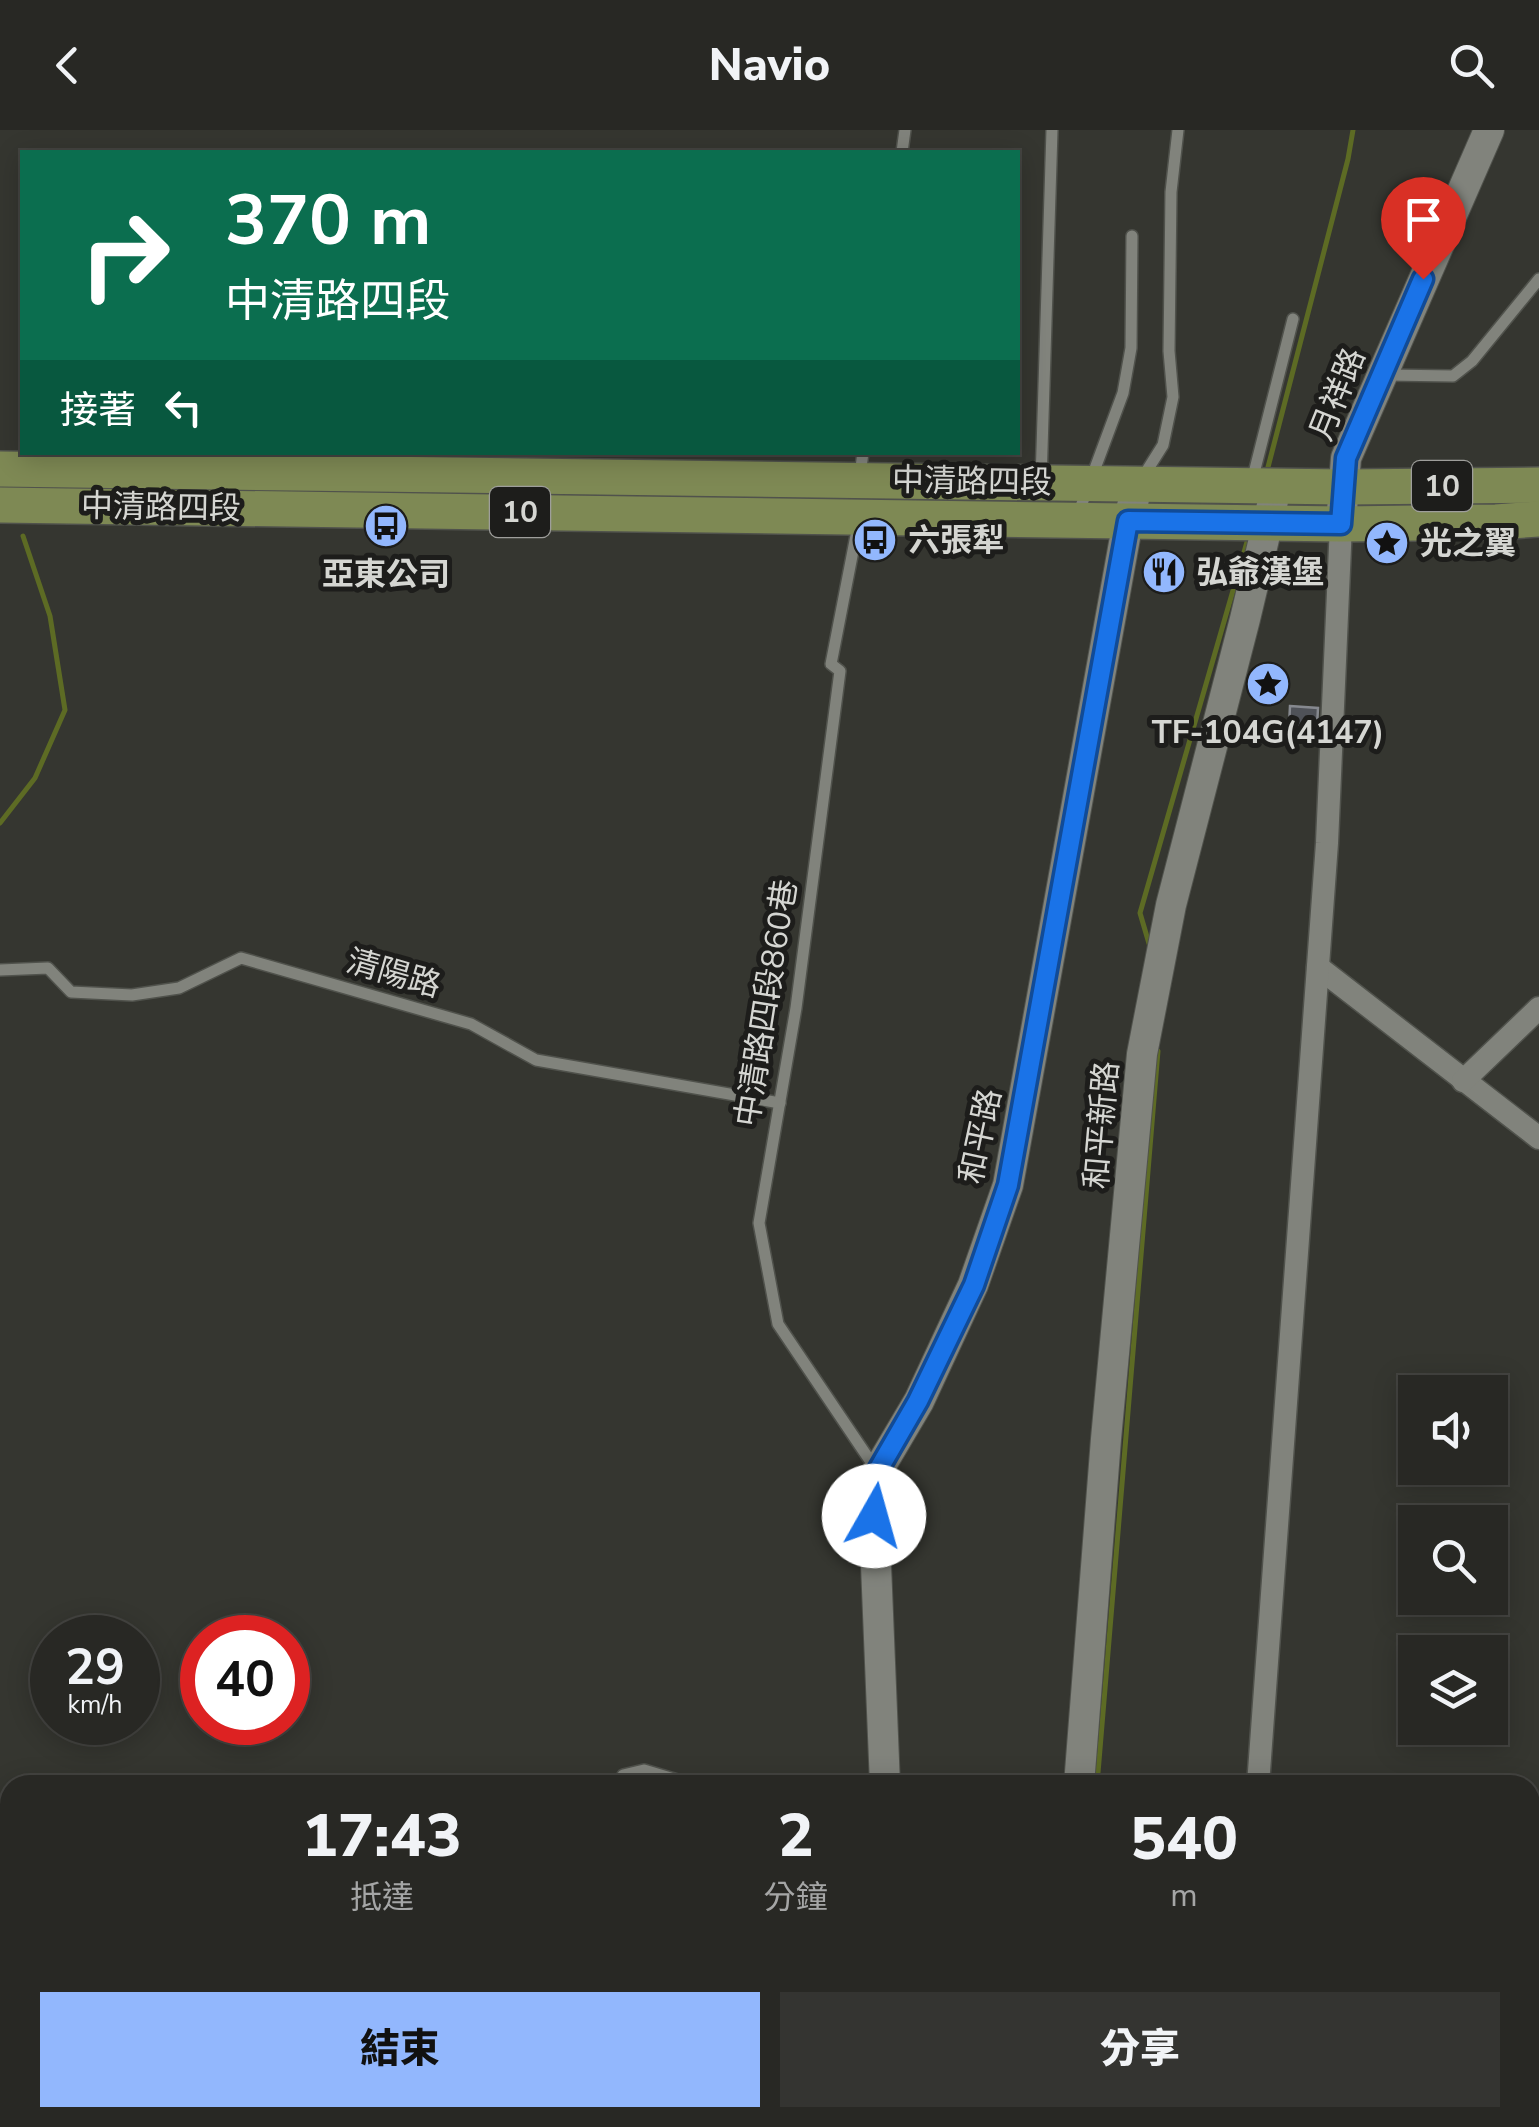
<!DOCTYPE html>
<html lang="zh-TW">
<meta charset="utf-8">
<style>
:root{--surface:#282824;--page:#343431;--text:#f1f3f6;--muted:#a5a6a6;--line:#444441;--accent:#92b7fd}
body{margin:0;font-family:"Nunito Sans","Noto Sans TC",sans-serif;background:var(--page);color:var(--text);height:100vh;display:flex;flex-direction:column;font-size:38px;white-space:nowrap}
*{box-sizing:border-box;margin:0}
p{font-size:32px;color:var(--muted)}
.icon{flex:none;width:55px;height:55px;fill:none;stroke:currentColor;stroke-width:2;stroke-linecap:round;stroke-linejoin:round}
.map{position:relative;flex:1;overflow:hidden}
.drawer{position:absolute;left:0px;top:1645px;width:1540px;height:352px;display:flex;flex-direction:column;background:var(--surface);border-radius:30px 30px 0 0;box-shadow:0 5px 25px #0003,0 0 0 2px var(--line)}
.drawer>*{flex:none}
.banner{position:absolute;left:20px;top:20px;width:1000px;height:305px;border-radius:0px;box-shadow:0 5px 25px #0003,0 0 0 2px var(--line);background:#0b6e4f;color:#fff;overflow:hidden}
.fabs{position:absolute;left:1398px;top:1245px;display:grid;gap:20px}
.fabs a{display:grid;place-items:center;width:110px;height:110px;border-radius:0px;background:var(--surface);box-shadow:0 5px 25px #0003,0 0 0 2px var(--line);font-size:50px}
.speed{position:absolute;left:30px;top:1485px;display:flex;gap:20px;font-size:50px;font-weight:700;text-align:center}
.speed>*{display:grid;place-content:center;width:130px;height:130px;border-radius:50%;background:var(--surface);box-shadow:0 5px 25px #0003,0 0 0 2px var(--line);line-height:1}
.speed small{font-size:25px;font-weight:400}
.speed .limit{border:15px solid #d22;background:#fff;color:#111}
.pin{position:absolute;display:grid;place-items:center;width:85px;height:85px;color:#fff;margin:-102px -42px;border-radius:50% 50% 50% 0;rotate:-45deg;box-shadow:0 0 10px #0007}
.pin .icon{rotate:45deg}
.me{position:absolute;width:110px;margin:-55px;rotate:7deg;stroke-linejoin:round;filter:drop-shadow(0 0 8px #0008)}
.turn{display:flex;align-items:center;gap:35px;height:210px;padding:0 40px;font-size:45px}
.turn .icon{width:130px;height:130px;stroke-width:2.5}
.turn b{display:block;font-size:70px;line-height:85px}
.then{display:flex;align-items:center;height:95px;padding:0 40px;background:#0003;gap:20px;font-size:38px}
.eta{display:flex;justify-content:space-evenly;align-items:center;height:170px;text-align:center}
.eta b{font-size:60px;font-weight:800;line-height:70px}
.action{display:flex;gap:20px;margin-top:auto;padding:20px 40px}
.action a{flex:1;height:115px;border-radius:0px;background:var(--accent);color:#111;font-size:40px;font-weight:800;line-height:115px;text-align:center}
.action a+a{background:var(--page);color:var(--text)}
header{display:flex;justify-content:space-between;align-items:center;height:130px;padding:0 40px;background:var(--surface);font-size:45px;font-weight:800}
.map>svg:first-child{display:block}
.lines{fill:none;stroke-linecap:round;stroke-linejoin:round}
.stream{stroke:#5d6b24;stroke-width:5}
.building{fill:#4f5258;stroke:#86898f;stroke-width:2.5}
.lane-casing{stroke:#50524c;stroke-width:14}
.street-casing{stroke:#50524c;stroke-width:25}
.secondary-casing{stroke:#50524c;stroke-width:32}
.primary-casing{stroke:#50524c;stroke-width:38}
.lane{stroke:#81837c;stroke-width:11}
.street{stroke:#81837c;stroke-width:22}
.secondary{stroke:#81837c;stroke-width:30}
.primary{stroke:#7e8954;stroke-width:35}
.route-casing{stroke:#114b97;stroke-width:25}
.route{stroke:#1a73e8;stroke-width:18}
.labels{text-anchor:middle;stroke-width:10;stroke-linejoin:round;paint-order:stroke}
.shield{fill:#1d1d1b;stroke:#9e9e9b;stroke-width:2.5}
.shield-label{font-size:30px;font-weight:bold;fill:#d5d6d2}
.street-label{font-size:32px;fill:#d5d6d2;stroke:#1d1d1b}
.poi-label{font-size:32px;font-weight:bold;fill:#d5d6d2;stroke:#1d1d1b;text-anchor:start}
</style>
<header><svg class="icon" aria-label="back" viewBox="0 0 24 24"><path d="M15 5l-7 7 7 7"/></svg>Navio<svg class="icon" aria-label="search" viewBox="0 0 24 24"><circle cx="10" cy="10" r="6"/><path d="M15 15l6 6"/></svg></header>
<div class="map">
<svg width="1539" height="1997" viewBox="0 0 1539 1997">
<rect width="100%" height="100%" fill="#353630"/>
<g class="lines">
<g class="stream">
<path d="M1267,341L1348,29L1353,0"/>
<path d="M0,693L35,648L65,580L50,486L23,406"/>
<path d="M1150,817L1140,783L1249,405"/>
<path d="M1097,1655L1158,921"/>
<path d="M1069,1997L1070,1988"/>
</g>
</g>
<path class="building" d="M1290,576L1318,578L1317,597L1289,596Z"/>
<g class="lines">
<g class="lane-casing">
<g id="lane">
<path d="M902,22L905,0"/>
<path d="M1387,245L1453,246L1472,231L1539,149"/>
<path d="M860,346L863,322"/>
<path d="M1141,350L1163,315L1173,267L1169,221L1171,62L1178,0"/>
<path d="M1041,351L1052,0"/>
<path d="M1252,351L1293,189"/>
<path d="M1077,387L1123,263L1131,218L1132,106"/>
<path d="M859,390L831,534L840,541L796,878L759,1093L778,1194L875,1338"/>
<path d="M0,840L48,838L71,862L132,865L179,858L241,828L471,894L536,930L780,973"/>
<path d="M619,1655L623,1645L644,1640L694,1655"/>
<path d="M0,1798L10,1800"/>
<path d="M726,1997L727,1988"/>
</g>
</g>
<g class="street-casing">
<g id="street">
<path d="M1318,837L1539,1008"/>
<path d="M1463,951L1539,878"/>
<path d="M1258,1655L1327,713L1341,394"/>
<path d="M1233,1997L1234,1988"/>
</g>
</g>
<g class="secondary-casing">
<g id="secondary">
<path d="M1341,394L1346,328L1489,0"/>
<path d="M885,1655L874,1386L877,1342L919,1271L973,1155L1008,1055L1128,391L1134,369"/>
<path d="M1079,1655L1106,1309L1142,924L1171,775L1245,489L1273,371"/>
<path d="M894,1997L895,1988"/>
<path d="M1053,1997L1054,1988"/>
</g>
</g>
<g class="primary-casing">
<g id="primary">
<path d="M0,339L1344,357L1539,355"/>
<path d="M0,375L1341,394L1496,392L1539,389"/>
</g>
</g>
<use href="#lane" class="lane"/>
<use href="#street" class="street"/>
<use href="#secondary" class="secondary"/>
<use href="#primary" class="primary"/>
</g>
<g class="lines">
<g class="route-casing">
<path id="route" d="M874,1386L877,1342L918,1271L974,1155L1008,1055L1128,391L1341,394L1346,328L1423,149"/>
</g>
<use href="#route" class="route"/>
</g>
<defs>
<g id="bus-disc" transform="scale(2.25)"><circle r="9.5" fill="#92b7fd" stroke="#1d1d1b"/><path d="M-5-6H5V4H4V6H2V4H-2V6H-4V4H-5ZM-3.5-4V0h7V-4ZM-3.5 1.2v1.5H-2V1.2ZM2 1.2v1.5H3.5V1.2Z" fill="#111"/></g>
<g id="sight-disc" transform="scale(2.25)"><circle r="9.5" fill="#92b7fd" stroke="#1d1d1b"/><path d="M0-6L1.8-2.2L6-1.7L2.9 1.2L3.7 5.4L0 3.3L-3.7 5.4L-2.9 1.2L-6-1.7L-1.8-2.2Z" fill="#111"/></g>
<g id="restaurant-disc" transform="scale(2.25)"><circle r="9.5" fill="#92b7fd" stroke="#1d1d1b"/><path d="M-5-6h1v4h1v-4h1v4h1v-4h1v5L-1.5 .5V6h-2V.5L-5-1ZM5-6V6H3V1.5H1.5Q1.5-4 5-6Z" fill="#111"/></g>
</defs>
<g fill-rule="evenodd">
<use href="#bus-disc" x="386" y="396"/>
<use href="#bus-disc" x="875" y="410"/>
<use href="#sight-disc" x="1387" y="413"/>
<use href="#restaurant-disc" x="1164" y="442"/>
<use href="#sight-disc" x="1268" y="554"/>
</g>
<g class="labels">
<g class="shield">
<rect x="1412" y="331" width="60" height="50" rx="8"/>
<rect x="490" y="357" width="60" height="50" rx="8"/>
</g>
<g class="shield-label">
<text x="1442" y="366">10</text>
<text x="520" y="392">10</text>
</g>
<g class="street-label">
<text transform="translate(1337 264) rotate(-68)" y="11">月祥路</text>
<text transform="translate(972 351) rotate(1)" y="11">中清路四段</text>
<text transform="translate(161 377) rotate(1)" y="11">中清路四段</text>
<text transform="translate(394 843) rotate(16)" y="11">清陽路</text>
<text transform="translate(766 873) rotate(-81)" y="11">中清路四段860巷</text>
<text transform="translate(1101 995) rotate(-85)" y="11">和平新路</text>
<text transform="translate(980 1006) rotate(-78)" y="11">和平路</text>
</g>
<g class="poi-label">
<text x="908" y="421">六張犁</text>
<text x="1420" y="424">光之翼</text>
<text x="1196" y="453">弘爺漢堡</text>
<text x="386" y="455" text-anchor="middle">亞東公司</text>
<text x="1268" y="613" text-anchor="middle">TF-104G(4147)</text>
</g>
</g>
</svg>
<div class="fabs">
<a><svg class="icon" aria-label="sound" viewBox="0 0 24 24"><path d="M4 9h4l5-4v14l-5-4H4zM17 9q2 3 0 6"/></svg></a>
<a><svg class="icon" aria-label="search" viewBox="0 0 24 24"><circle cx="10" cy="10" r="6"/><path d="M15 15l6 6"/></svg></a>
<a><svg class="icon" aria-label="layers" viewBox="0 0 24 24"><path d="M12 4l9 5-9 5-9-5zM3 14l9 5 9-5"/></svg></a>
</div>
<div class="speed"><div>29<small>km/h</small></div><div class="limit">40</div></div>
<div class="pin" style="left:1423px;top:149px;background:#d93025"><svg class="icon" aria-label="arrive" viewBox="0 0 24 24"><path d="M6 21V4h12l-3 4 3 4H6"/></svg></div>
<svg class="me" style="left:874px;top:1386px" viewBox="-20 -20 40 40"><circle r="19" fill="#fff"/><path d="M0-13L10 11 0 6-10 11z" fill="#1a73e8"/></svg>
<div class="banner">
<div class="turn"><svg class="icon" aria-label="right" viewBox="0 0 24 24"><path d="M7 20v-9h11M14 6l5 5-5 5"/></svg><div><b>370 m</b>中清路四段</div></div>
<div class="then">接著<svg class="icon" aria-label="left" viewBox="0 0 24 24"><path d="M17 20v-9H6M10 6l-5 5 5 5"/></svg></div>
</div>
<section class="drawer">
<div class="eta">
<div><b>17:43</b><p>抵達</p></div>
<div><b>2</b><p>分鐘</p></div>
<div><b>540</b><p>m</p></div>
</div>
<div class="action"><a>結束</a><a>分享</a></div>
</section>
</div>
